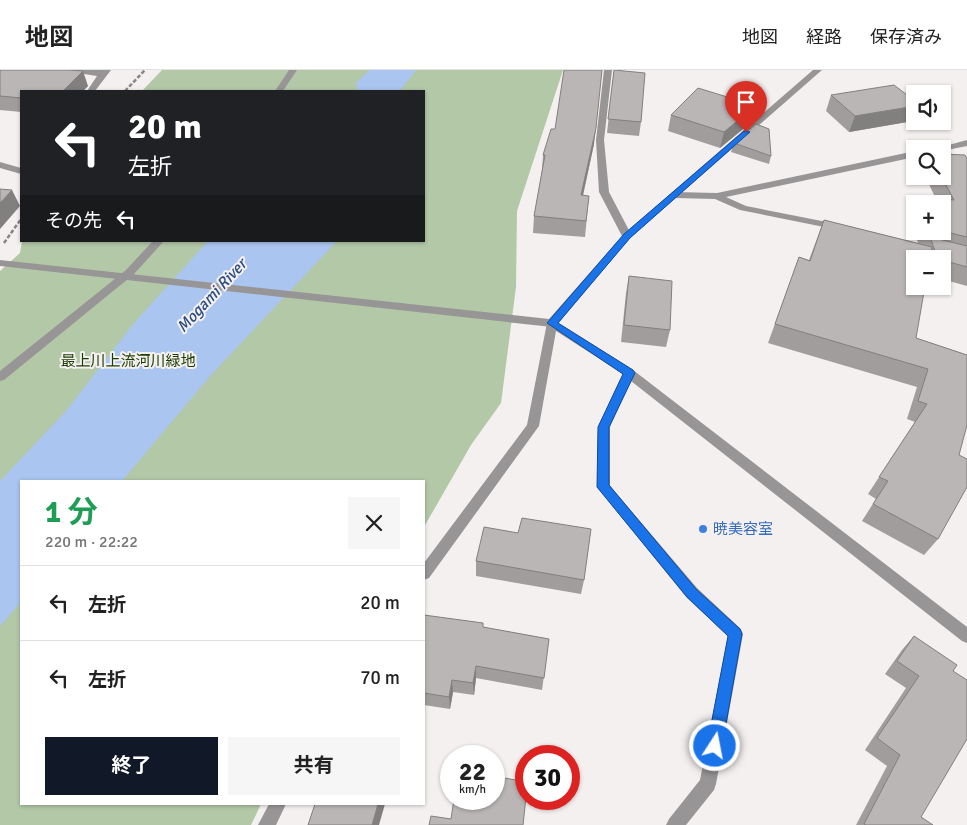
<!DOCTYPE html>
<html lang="ja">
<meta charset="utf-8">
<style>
:root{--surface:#fff;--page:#f6f6f6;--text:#222;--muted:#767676;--line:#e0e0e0;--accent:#111827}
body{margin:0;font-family:Signika,"Noto Sans JP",sans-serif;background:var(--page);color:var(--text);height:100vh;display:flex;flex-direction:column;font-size:19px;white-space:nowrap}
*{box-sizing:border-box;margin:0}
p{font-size:16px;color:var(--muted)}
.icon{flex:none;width:28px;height:28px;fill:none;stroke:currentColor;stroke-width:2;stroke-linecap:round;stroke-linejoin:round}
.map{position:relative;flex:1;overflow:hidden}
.sheet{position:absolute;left:20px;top:410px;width:405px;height:325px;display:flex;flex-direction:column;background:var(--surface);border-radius:0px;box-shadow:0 1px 4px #0004}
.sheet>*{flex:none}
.guide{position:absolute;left:20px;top:20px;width:405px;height:152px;border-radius:0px;box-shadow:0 1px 4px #0004;background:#202124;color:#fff;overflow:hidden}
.buttons{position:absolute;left:906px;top:15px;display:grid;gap:10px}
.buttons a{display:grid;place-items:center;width:45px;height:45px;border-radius:0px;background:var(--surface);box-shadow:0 1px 4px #0004;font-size:25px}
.speed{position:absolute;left:440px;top:675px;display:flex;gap:10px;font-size:25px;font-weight:700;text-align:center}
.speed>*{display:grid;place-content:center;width:65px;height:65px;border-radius:50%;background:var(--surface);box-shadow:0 1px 4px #0004;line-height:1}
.speed small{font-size:12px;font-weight:400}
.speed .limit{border:8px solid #d22;background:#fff;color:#111}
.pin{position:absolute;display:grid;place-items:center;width:42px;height:42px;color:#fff;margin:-51px -21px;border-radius:50% 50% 50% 0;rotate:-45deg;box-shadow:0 0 5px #0007}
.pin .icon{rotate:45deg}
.me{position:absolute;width:55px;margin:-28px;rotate:11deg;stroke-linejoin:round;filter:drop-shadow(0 0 4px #0008)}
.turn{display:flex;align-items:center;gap:18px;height:105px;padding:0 25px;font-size:22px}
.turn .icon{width:65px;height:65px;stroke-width:2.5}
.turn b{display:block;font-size:35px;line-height:42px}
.then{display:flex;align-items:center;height:48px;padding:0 25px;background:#0003;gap:10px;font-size:19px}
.round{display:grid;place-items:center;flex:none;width:52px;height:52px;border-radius:0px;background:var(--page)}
.head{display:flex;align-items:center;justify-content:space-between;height:85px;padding:0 25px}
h1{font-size:30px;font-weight:700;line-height:38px;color:#1e9e55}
.action{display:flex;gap:10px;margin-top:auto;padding:10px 25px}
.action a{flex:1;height:58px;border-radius:0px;background:var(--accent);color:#fff;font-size:20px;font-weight:700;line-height:58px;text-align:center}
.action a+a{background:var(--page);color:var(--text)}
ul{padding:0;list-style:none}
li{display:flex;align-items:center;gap:15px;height:75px;padding:0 25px;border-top:1px solid var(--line)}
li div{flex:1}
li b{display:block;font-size:19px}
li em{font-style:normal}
header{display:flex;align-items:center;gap:30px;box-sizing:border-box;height:70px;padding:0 25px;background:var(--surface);border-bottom:1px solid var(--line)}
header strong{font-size:24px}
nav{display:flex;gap:28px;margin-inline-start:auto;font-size:18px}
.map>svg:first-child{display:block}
.green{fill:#b2c8a7}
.water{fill:#aac5ef}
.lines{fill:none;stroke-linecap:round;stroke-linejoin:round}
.path{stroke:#888584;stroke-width:2.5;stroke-dasharray:4 2;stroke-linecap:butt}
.service{fill:#979595;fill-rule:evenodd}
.minor{fill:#979595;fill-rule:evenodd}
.tertiary{fill:#979595;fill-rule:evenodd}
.wall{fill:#a09d9c;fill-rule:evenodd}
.shaded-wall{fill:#827f7f}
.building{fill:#bab6b5;stroke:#827f7f}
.route{fill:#1a73e8;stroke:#114b97}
.shop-dot{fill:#3f7fe0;stroke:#f4f0ef;stroke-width:2}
.labels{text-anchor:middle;stroke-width:4;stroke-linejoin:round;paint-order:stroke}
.park-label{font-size:15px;fill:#1a3c00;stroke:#f4f0ef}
.shop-label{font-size:15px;fill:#366cbe;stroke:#f4f0ef;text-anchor:start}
.water-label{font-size:16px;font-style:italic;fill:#2a4c80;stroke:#f4f0ef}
</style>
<header>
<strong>地図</strong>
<nav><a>地図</a><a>経路</a><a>保存済み</a></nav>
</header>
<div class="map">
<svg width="967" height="755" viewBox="0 0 967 755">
<rect width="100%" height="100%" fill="#f4f0ef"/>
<path class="green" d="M162,0H563L517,141L516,217L501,333L471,375L424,457V411H21V734H261L251,755H0V201L20,183L22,171H424V21H142Z"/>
<g class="water">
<path d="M370,0H416L400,21H358L356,13Z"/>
<path d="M208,171H337L212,304L122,411H21V532L0,556V411L66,341L134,253Z"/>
</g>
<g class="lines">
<g class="path">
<path d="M125,21L145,0"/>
<path d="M4,173L21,149"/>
</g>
<g class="service">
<path d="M289,0H297L283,21H275Z"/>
<path d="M153,171H164L134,204L4,310L0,311V301L126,200Z"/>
</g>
<g class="minor">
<path d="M67,0H111L95,21H87L97,6L71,2Z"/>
<path d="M604,0H612L604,70L609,122L632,166L627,169L622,166L599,122L596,70Z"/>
<path d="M967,70V76L942,81V79H934Z"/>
<path d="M915,81V87L726,127L746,136L842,155L844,157L839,160L740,140L715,129L675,128L670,125L675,122L717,123Z"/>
<path d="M0,92L21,98V104L0,98Z"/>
<path d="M552,249L633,300L967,557V573L962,571L631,311L610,357V416L697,518L741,559L743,564L716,714L714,720L686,755H666L669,749L700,710L728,566L687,528L597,417L598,357L623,304L556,261L539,356L429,508L424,510V493L527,355L547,253Z"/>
<path d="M269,734H286L276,755H258Z"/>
</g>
<path class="tertiary" d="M813,0H822L630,168L556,256L552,257L0,196V190L549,249L624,164Z"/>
</g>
<g class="wall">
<path d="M0,0L88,16L83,21H21V42L0,40Z"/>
<path d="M614,0L641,52L639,66L607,63Z"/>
<path d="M831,25L913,51L849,62L826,41Z"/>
<path d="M735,39L743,59L720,78L668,61L671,45Z"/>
<path d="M555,59L594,74L583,126H589L585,167L533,163L534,146L542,100L543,85Z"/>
<path d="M734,73L771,86L769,94L731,82Z"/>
<path d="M967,88V216L942,209V189H915L916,268L967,285L959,385L938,469L924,485L862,451L876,429L868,424L915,352L907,349L917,317L768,273L799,187L809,190L824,150L918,173L908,144L916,128L936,129L925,106H942ZM915,134H942V161H915Z"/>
<path d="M629,206L670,260L666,277L621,272L626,223Z"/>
<path d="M518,463L584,510L581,524L476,506V491Z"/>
<path d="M424,545L483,557L549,569L542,620L476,608L474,625L453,622L450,639L424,635Z"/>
<path d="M914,566L953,601L921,747L933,755H856L887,696L865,680L906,618L885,604L902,580Z"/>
</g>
<g class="shaded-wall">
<path d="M83,1L88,16L83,21H63Z"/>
<path d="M737,30L733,46L730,37Z"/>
<path d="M915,36V46L913,51L849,62L855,46Z"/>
<path d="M747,43L743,59L720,78L724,62Z"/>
<path d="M596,58L594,74L579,142L581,125Z"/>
<path d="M12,120L20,136L0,159V133Z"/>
<path d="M476,596V608L474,625L473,613Z"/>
<path d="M452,610L453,622L450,639L449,627Z"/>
<path d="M378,734H385L379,755H372Z"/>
</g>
<g class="building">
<path d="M0,0H69L83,1L63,21H21V28L0,26Z"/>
<path d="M564,0H602L596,58L581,125L589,126L586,151L534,146L545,85H543L551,59H555Z"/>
<path d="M614,0L645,3L641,52L608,49Z"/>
<path d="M894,15L915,31V36L855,46L831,25Z"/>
<path d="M698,18L737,30L730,37L747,43L724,62L671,45Z"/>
<path d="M756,54L769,59L771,86L734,73Z"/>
<path d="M942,84L965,85L967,88V167L942,161V134H918L916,128L954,130L941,106H942Z"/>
<path d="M0,119L12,120L0,133Z"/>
<path d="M824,150L932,177L930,189H915V216H925L916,268L967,285V355L959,385L967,389V417L938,469L873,434L888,411L879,407L927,334L918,331L928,299L775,254L799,187L810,191Z"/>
<path d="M930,167L967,176V197L942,190V189H938Z"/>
<path d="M629,206L672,211L670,260L624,255Z"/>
<path d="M522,448L591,459L584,510L476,491L484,457L518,463Z"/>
<path d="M424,545L483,553V557L549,569L544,608L476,596L473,613L452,610L449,627L424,623Z"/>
<path d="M914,566L957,595L953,601L967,610V669L921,747L933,755H866L864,754L900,685L877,668L919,606L897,591Z"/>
<path d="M494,706L526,712V727L523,755H429L431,746L451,749L454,729L472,732V729H494Z"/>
<path d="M315,734H378L372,755H308Z"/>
</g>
<path class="route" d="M744,61L750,62L630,168L558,253L633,300L635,303L609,357V415L696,519L740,559L742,564L722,676L720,681L715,684L709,681L707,676L728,566L687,527L597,417L598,357L623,304L547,253L624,164Z"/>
<circle class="shop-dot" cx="703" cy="459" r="5"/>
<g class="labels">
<g class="park-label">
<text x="128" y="296">最上川上流河川緑地</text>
</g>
<g class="shop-label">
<text x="713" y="464">暁美容室</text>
</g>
<g class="water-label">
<text transform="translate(211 225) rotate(-47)" y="6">Mogami River</text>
</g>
</g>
</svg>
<div class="buttons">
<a><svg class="icon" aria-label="sound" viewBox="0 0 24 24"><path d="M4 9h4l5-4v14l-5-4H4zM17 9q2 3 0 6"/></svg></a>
<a><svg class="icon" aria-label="search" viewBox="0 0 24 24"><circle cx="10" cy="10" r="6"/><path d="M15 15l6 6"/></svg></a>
<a>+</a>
<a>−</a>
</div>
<div class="speed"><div>22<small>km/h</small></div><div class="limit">30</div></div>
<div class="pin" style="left:746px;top:62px;background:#d93025"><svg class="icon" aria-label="arrive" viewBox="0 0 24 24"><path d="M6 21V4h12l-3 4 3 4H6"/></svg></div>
<svg class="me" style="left:715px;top:676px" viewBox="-20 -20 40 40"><circle r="17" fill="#1a73e8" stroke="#fff" stroke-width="3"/><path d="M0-11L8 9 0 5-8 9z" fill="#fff"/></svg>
<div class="guide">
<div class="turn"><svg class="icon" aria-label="left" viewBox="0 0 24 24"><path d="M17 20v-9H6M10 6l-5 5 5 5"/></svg><div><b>20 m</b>左折</div></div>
<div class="then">その先<svg class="icon" aria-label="left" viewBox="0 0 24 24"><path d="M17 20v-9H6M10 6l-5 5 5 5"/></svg></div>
</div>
<section class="sheet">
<div class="head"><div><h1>1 分</h1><p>220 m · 22:22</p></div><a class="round"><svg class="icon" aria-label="close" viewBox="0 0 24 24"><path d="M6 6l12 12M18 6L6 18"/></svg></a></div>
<ul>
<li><svg class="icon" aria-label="left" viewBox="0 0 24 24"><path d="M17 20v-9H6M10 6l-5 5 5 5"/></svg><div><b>左折</b></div><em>20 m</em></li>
<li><svg class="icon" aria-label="left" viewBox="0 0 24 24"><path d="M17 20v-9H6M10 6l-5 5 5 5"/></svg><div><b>左折</b></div><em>70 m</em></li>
</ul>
<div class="action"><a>終了</a><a>共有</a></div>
</section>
</div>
